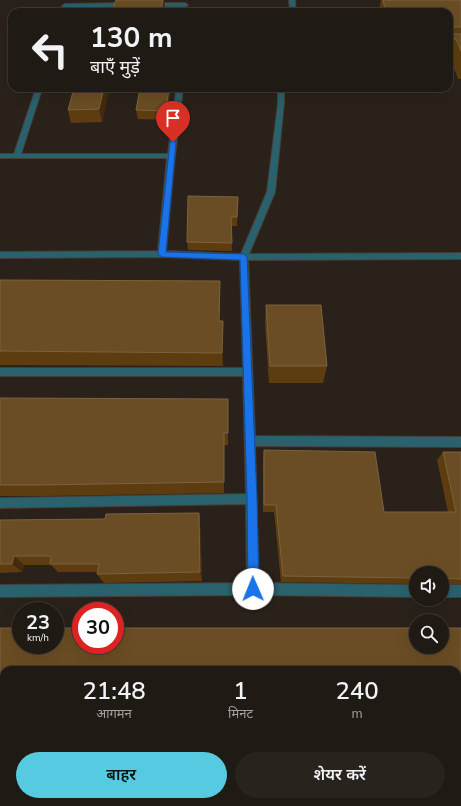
<!DOCTYPE html>
<html lang="hi">
<meta charset="utf-8">
<style>
:root{--surface:#201a14;--page:#28231d;--text:#f1f3f6;--muted:#a2a1a0;--line:#3d3834;--accent:#55cae0}
body{margin:0;font-family:"Nunito Sans","Noto Sans Devanagari",sans-serif;background:var(--page);color:var(--text);height:100vh;display:flex;flex-direction:column;font-size:15px;white-space:nowrap}
*{box-sizing:border-box;margin:0}
p{font-size:13px;color:var(--muted)}
.icon{flex:none;width:22px;height:22px;fill:none;stroke:currentColor;stroke-width:2;stroke-linecap:round;stroke-linejoin:round}
.map{position:relative;flex:1;overflow:hidden}
.drawer{position:absolute;left:0px;top:666px;width:461px;height:140px;display:flex;flex-direction:column;background:var(--surface);border-radius:12px 12px 0 0;box-shadow:0 4px 16px #0002,0 0 0 1px var(--line)}
.drawer>*{flex:none}
.banner{position:absolute;left:8px;top:8px;width:445px;height:84px;border-radius:12px;box-shadow:0 4px 16px #0002,0 0 0 1px var(--line);background:#201a14;color:var(--text);overflow:hidden}
.buttons{position:absolute;left:409px;top:566px;display:grid;gap:8px}
.buttons a{display:grid;place-items:center;width:40px;height:40px;border-radius:50%;background:var(--surface);box-shadow:0 4px 16px #0002,0 0 0 1px var(--line);font-size:20px}
.speed{position:absolute;left:12px;top:602px;display:flex;gap:8px;font-size:20px;font-weight:700;text-align:center}
.speed>*{display:grid;place-content:center;width:52px;height:52px;border-radius:50%;background:var(--surface);box-shadow:0 4px 16px #0002,0 0 0 1px var(--line);line-height:1}
.speed small{font-size:10px;font-weight:400}
.speed .limit{border:6px solid #d22;background:#fff;color:#111}
.pin{position:absolute;display:grid;place-items:center;width:34px;height:34px;color:#fff;margin:-41px -17px;border-radius:50% 50% 50% 0;rotate:-45deg;box-shadow:0 0 4px #0007}
.pin .icon{rotate:45deg}
.me{position:absolute;width:44px;margin:-22px;rotate:359deg;stroke-linejoin:round;filter:drop-shadow(0 0 3px #0008)}
.turn{display:flex;align-items:center;gap:14px;height:84px;padding:0 16px;font-size:18px}
.turn .icon{width:52px;height:52px;stroke-width:2.5}
.turn b{display:block;font-size:28px;line-height:34px}
.eta{display:flex;justify-content:space-evenly;align-items:center;height:68px;text-align:center}
.eta b{font-size:24px;font-weight:600;line-height:28px}
.cta{display:flex;gap:8px;margin-top:auto;padding:8px 16px}
.cta a{flex:1;height:46px;border-radius:24px;background:var(--accent);color:#111;font-size:16px;font-weight:600;line-height:46px;text-align:center}
.cta a+a{background:var(--page);color:var(--text)}
.map>svg:first-child{display:block}
.lines{fill:none;stroke-linecap:round;stroke-linejoin:round}
.minor-casing{stroke:#463e36;stroke-width:2}
.minor{fill:#29616c;fill-rule:evenodd}
.wall{fill:#5d3d10}
.shaded-wall{fill:#432c0c}
.building{fill:#6a4d24;stroke:#7b623f}
.route{fill:#1a73e8;stroke:#114b97}
</style>
<div class="map">
<svg width="461" height="806" viewBox="0 0 461 806">
<rect width="100%" height="100%" fill="#2a221a"/>
<g class="lines">
<g class="minor-casing">
<g id="minor">
<path d="M289,0H295L296,12H290Z"/>
<path d="M127,3L130,5L129,6L65,8L62,6L65,4Z"/>
<path d="M151,3H185L188,5L185,7L149,6L148,5Z"/>
<path d="M36,88H183L175,156L166,251L241,254L267,192L278,103V88H284V103L275,192L249,254L461,253V259L248,260L255,436L461,437V447L255,446L259,583L416,585V597L253,595L0,597V585L247,583L246,504L0,508V498L246,494L243,376H0V368H243L240,260L162,257L0,258V252L158,251L167,158H0V154H14ZM176,91L168,154H21L41,92Z"/>
<rect x="442" y="585" width="19" height="12"/>
<rect x="457" y="780" width="4" height="14"/>
<rect x="0" y="786" width="4" height="14"/>
<rect x="386" y="802" width="14" height="4"/>
</g>
</g>
<use href="#minor" class="minor"/>
</g>
<g class="wall">
<path d="M381,0H461V79H458L450,58H449V12H379Z"/>
<path d="M74,88H108V93L102,122L71,123L68,110Z"/>
<path d="M169,88L170,96L167,120L138,119L136,110Z"/>
<path d="M238,197L237,226H231L232,251L188,250L187,242Z"/>
<path d="M0,280L220,281L219,321H223V366L0,365Z"/>
<path d="M266,305L327,366L323,383H269L265,323Z"/>
<path d="M0,398L228,399V445H224V493L46,496H0Z"/>
<path d="M264,450L384,512H448L437,460L443,452H461V584H442V573H416V584L281,582L274,512H263V459Z"/>
<path d="M199,513L200,523L202,581L104,583L97,574L98,572H58L51,565H24L22,572L0,573V520L105,519Z"/>
</g>
<g class="shaded-wall">
<path d="M163,0H164L165,8L164,12H161Z"/>
<path d="M104,88H108V93L102,122L99,109Z"/>
<path d="M169,88L170,96L167,120L166,111Z"/>
<path d="M220,281V296L219,335V321Z"/>
<path d="M223,321V366L222,353Z"/>
<path d="M199,513L200,523L202,581L200,572Z"/>
<path d="M14,556L24,565L22,572L12,564Z"/>
</g>
<g class="building">
<path d="M116,0H163L161,12H112Z"/>
<path d="M383,0H461V27H455L453,29L454,34H461V51L456,39H449V12H386Z"/>
<path d="M74,88H104L99,109L68,110Z"/>
<path d="M140,88H169L166,111L136,110Z"/>
<path d="M188,196L238,197L237,217H231L232,243L187,242Z"/>
<path d="M0,280L220,281L219,321H223L222,353L0,351Z"/>
<path d="M266,305H321L327,366H270Z"/>
<path d="M0,398L228,399V433H224V482L39,485H0Z"/>
<path d="M264,450L375,452L384,512H456L443,452H461V579L442,578V573H416V578L283,576L276,505H264Z"/>
<path d="M199,513L200,572L97,574L99,564H50L51,556H14L12,564H0V520L105,519L106,514Z"/>
<path d="M0,628H21V645H55V628H81V645H115V628H416V647H442V628H461V763H457V670H4V764H0Z"/>
</g>
<path class="route" d="M173,140L176,142L166,252L244,254L247,257L257,499L259,589L257,593L253,595L249,593L248,589L247,499L240,260L162,257L158,254L170,142Z"/>
</svg>
<div class="buttons">
<a><svg class="icon" aria-label="sound" viewBox="0 0 24 24"><path d="M4 9h4l5-4v14l-5-4H4zM17 9q2 3 0 6"/></svg></a>
<a><svg class="icon" aria-label="search" viewBox="0 0 24 24"><circle cx="10" cy="10" r="6"/><path d="M15 15l6 6"/></svg></a>
</div>
<div class="speed"><div>23<small>km/h</small></div><div class="limit">30</div></div>
<div class="pin" style="left:173px;top:142px;background:#d93025"><svg class="icon" aria-label="arrive" viewBox="0 0 24 24"><path d="M6 21V4h12l-3 4 3 4H6"/></svg></div>
<svg class="me" style="left:253px;top:589px" viewBox="-20 -20 40 40"><circle r="19" fill="#fff"/><path d="M0-13L10 11 0 6-10 11z" fill="#1a73e8"/></svg>
<div class="banner">
<div class="turn"><svg class="icon" aria-label="left" viewBox="0 0 24 24"><path d="M17 20v-9H6M10 6l-5 5 5 5"/></svg><div><b>130 m</b>बाएँ मुड़ें</div></div>
</div>
<section class="drawer">
<div class="eta">
<div><b>21:48</b><p>आगमन</p></div>
<div><b>1</b><p>मिनट</p></div>
<div><b>240</b><p>m</p></div>
</div>
<div class="cta"><a>बाहर</a><a>शेयर करें</a></div>
</section>
</div>
